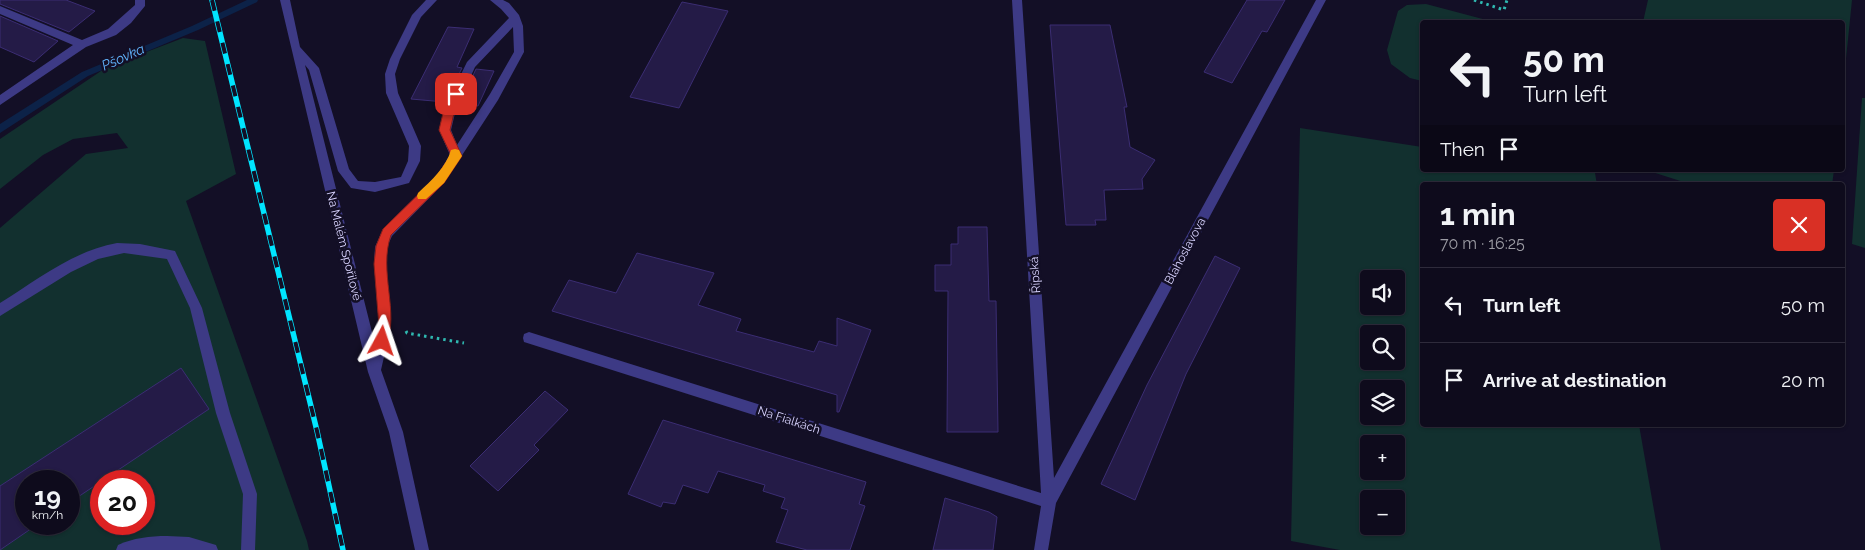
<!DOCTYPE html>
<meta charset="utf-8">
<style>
:root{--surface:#0e0b1c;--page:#1c1929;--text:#f1f3f6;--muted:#9b9ba3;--line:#2e2b3b}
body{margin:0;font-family:Raleway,sans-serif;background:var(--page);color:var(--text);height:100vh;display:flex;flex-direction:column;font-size:19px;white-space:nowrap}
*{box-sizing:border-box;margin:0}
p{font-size:16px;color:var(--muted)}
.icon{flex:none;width:28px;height:28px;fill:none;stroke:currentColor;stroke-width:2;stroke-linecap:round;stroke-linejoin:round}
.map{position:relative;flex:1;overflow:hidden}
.details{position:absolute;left:1420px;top:182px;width:425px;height:245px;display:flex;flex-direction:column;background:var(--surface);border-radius:5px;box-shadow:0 1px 4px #0004,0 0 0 1px var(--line)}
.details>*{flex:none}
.banner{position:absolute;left:1420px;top:20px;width:425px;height:152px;border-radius:5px;box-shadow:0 1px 4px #0004,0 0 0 1px var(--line);background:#0e0b1c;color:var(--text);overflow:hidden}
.buttons{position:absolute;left:1360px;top:270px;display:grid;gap:10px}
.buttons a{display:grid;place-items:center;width:45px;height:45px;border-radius:5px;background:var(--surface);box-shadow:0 1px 4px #0004,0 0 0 1px var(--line);font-size:25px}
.speed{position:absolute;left:15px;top:470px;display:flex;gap:10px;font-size:25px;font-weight:700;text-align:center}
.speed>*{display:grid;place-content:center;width:65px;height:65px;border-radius:50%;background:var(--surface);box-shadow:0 1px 4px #0004,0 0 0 1px var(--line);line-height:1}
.speed small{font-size:12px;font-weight:400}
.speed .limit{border:8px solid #d22;background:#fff;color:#111}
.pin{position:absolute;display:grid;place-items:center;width:42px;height:42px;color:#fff;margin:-21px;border-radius:10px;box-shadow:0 2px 8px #0006}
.me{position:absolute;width:55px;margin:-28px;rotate:5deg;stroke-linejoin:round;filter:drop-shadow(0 0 4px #0008)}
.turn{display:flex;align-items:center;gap:18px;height:105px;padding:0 20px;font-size:22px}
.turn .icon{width:65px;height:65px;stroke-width:2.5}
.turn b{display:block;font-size:35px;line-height:42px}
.then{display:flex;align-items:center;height:48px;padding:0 20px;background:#0003;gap:10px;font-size:19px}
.round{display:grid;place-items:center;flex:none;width:52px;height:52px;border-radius:5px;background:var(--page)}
.head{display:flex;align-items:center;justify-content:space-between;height:85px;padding:0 20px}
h1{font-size:30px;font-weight:700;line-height:38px}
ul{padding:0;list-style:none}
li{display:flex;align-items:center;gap:15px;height:75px;padding:0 20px;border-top:1px solid var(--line)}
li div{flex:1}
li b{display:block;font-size:19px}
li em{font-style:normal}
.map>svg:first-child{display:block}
.green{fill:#12302f;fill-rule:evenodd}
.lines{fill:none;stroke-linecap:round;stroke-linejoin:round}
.stream{fill:#0c2248;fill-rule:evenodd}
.building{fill:#241b47;stroke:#3b2d73}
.path{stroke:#2fb8b0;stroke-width:3;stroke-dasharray:2.5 4;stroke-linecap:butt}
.minor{fill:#3d3a85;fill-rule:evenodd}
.rail-casing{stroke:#00e5ff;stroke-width:5.5}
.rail{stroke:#130f26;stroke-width:4;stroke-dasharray:11;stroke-linecap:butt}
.route{fill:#d93025;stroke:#8d1f18}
.slow{fill:#f59e0b}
.labels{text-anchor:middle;stroke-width:5;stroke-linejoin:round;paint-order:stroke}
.street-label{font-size:12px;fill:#d9d4ff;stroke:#130f26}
.water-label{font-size:14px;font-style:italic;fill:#62b6ff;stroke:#130f26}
</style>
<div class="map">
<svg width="1865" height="550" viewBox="0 0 1865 550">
<rect width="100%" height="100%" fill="#130f26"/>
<g class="green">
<path d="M1648,0H1852L1843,88L1842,22H1643Z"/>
<path d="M1426,4L1494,22H1422V81L1410,78L1391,64L1387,50L1398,11L1407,5Z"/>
<path d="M183,38L205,41L236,174L186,201L307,541L309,550H0V228L86,154L128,148L117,133L73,139L43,155L0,189V139L107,67ZM26,481H69V524H26ZM101,481H144V524H101Z"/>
<path d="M1862,98H1865V248L1852,244Z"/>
<path d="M1300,128L1422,147V170H1576L1595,173L1597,185H1422V425H1639L1661,550H1340L1291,541ZM1369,279H1396V306H1369ZM1369,334H1396V361H1369ZM1369,389H1396V416H1369ZM1369,444H1396V471H1369ZM1369,499H1396V526H1369Z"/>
<path d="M1646,170H1834L1832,185H1693Z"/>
</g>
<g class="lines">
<path class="stream" d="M247,0H258L257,2L198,30L88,76L0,133V124L82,72L192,26Z"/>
</g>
<g class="building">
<path d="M0,0H66L95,11L69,32L0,4Z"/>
<path d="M1247,0H1285L1267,32L1262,31L1232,83L1204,72Z"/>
<path d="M682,2L728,11L679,108L630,97Z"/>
<path d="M0,16L58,41L34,62L0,47Z"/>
<path d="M1050,25H1110L1127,107H1124L1130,147L1155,160L1142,179L1143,189L1104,190L1106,220H1095L1096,225H1066Z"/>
<path d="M448,27L474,29L457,67L462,68L445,102L411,99Z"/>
<path d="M476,69L494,71L478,106L460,104Z"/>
<path d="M958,227H987L989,301H996L998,432H947L948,291H935V265H951V244H958Z"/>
<path d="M637,253L714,273L698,305L741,319L736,331L814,352L819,341L837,346V318L871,330L839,412H837V395L552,311L569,280L616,293Z"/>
<path d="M1215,256L1240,268L1186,374L1135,500L1101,484L1147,385Z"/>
<path d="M181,368L209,409L69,503V481H26V524H38L0,550V486Z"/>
<path d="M545,391L568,410L534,445L539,450L498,491L470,466Z"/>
<path d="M663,420L866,482L859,504L865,506L850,550H807L776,542L788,510L781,508L785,498L763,491L765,485L718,471L708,493L683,485L675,504L663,502L661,507L628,494Z"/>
<path d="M945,498L989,512L997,517L993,550H933Z"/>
</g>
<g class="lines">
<g class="path">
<path d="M1474,0L1504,10L1507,0"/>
<path d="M406,331L407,333L464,343"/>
</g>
<g class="minor">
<path d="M135,0H145V6L131,23L116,35L86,47L0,105V95L73,45L0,14V6L82,40L108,29L135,5Z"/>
<path d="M280,0H290L300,47L319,68L349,169L358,181L375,182L401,177L408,161L409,146L386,93L385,74L390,59L412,15L426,0H437L421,17L400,59L395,74L398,93L421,146L420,161L409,183L375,192L351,188L338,171L309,70L305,65L375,344L379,326L374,264L375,247L383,229L436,177L450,155L439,130L444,109L467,62L509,18L501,9L490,0H503L509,3L519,15L523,26L524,52L498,100L444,183L392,236L387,247L386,264L391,326L381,370L403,432L429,550H415L389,432L368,372ZM513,27L514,52L490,94L457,145L451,130L456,109L475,67Z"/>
<path d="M1012,0H1022L1054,478L1316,0H1326L1056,503L1048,550H1034L1041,506L524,342L523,338L524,334L529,332L1041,493Z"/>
<path d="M117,243L140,244L175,251L202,308L230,413L257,494L255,550H241L243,494L216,413L190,308L167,259L124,253L98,259L71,272L0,316V303C37,280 73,251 117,243Z"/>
<path d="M167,536L189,537L216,545L218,550H116L118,545C133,538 150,536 167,536Z"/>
</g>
<g class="rail-casing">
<path id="rail" d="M212,0L317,431L343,550"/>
</g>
<use href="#rail" class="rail"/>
</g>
<path class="route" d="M456,90L462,94L455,109L450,130L462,156L444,183L391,235C378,271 400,313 386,345L382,346L377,345L376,341L379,326L374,264L376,246L383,229L436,177L451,155L439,130L444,109L453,92Z"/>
<path class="slow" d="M455,149L459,150L462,156L444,183L426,199H418L417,196L418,193C432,180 446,167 451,150Z"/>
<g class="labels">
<g class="street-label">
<text transform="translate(344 246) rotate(76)" y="4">Na Malém Spořilově</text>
<text transform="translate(1185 251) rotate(-62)" y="4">Blahoslavova</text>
<text transform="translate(1035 275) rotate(-94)" y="4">Řípská</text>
<text transform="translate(789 420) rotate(18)" y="4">Na Fialkách</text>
</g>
<g class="water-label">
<text transform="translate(123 57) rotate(-24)" y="5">Pšovka</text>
</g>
</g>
</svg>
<div class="buttons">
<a><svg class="icon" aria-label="sound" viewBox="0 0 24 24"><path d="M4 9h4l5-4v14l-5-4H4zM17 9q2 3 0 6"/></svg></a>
<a><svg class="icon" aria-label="search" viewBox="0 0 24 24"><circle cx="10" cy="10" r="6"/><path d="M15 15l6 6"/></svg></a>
<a><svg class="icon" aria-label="layers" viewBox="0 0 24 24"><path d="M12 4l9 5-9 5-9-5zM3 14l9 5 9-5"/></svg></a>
<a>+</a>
<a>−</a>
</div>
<div class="speed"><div>19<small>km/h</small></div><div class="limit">20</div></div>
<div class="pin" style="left:456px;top:94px;background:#d93025"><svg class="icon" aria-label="arrive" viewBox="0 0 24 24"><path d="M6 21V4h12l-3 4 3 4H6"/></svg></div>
<svg class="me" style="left:382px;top:341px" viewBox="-20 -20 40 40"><path d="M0-17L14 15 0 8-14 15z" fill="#d93025" stroke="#fff" stroke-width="4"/></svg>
<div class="banner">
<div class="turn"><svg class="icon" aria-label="left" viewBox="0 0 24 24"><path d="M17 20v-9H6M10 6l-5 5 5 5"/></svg><div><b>50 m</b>Turn left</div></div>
<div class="then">Then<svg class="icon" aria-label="arrive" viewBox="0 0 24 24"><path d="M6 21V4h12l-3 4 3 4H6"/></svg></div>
</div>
<section class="details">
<div class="head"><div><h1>1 min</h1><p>70 m · 16:25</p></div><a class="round" style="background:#d93025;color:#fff"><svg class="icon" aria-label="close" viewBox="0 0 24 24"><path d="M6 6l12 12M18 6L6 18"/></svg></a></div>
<ul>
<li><svg class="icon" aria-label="left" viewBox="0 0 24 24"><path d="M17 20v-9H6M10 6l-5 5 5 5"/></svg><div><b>Turn left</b></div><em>50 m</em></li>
<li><svg class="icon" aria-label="arrive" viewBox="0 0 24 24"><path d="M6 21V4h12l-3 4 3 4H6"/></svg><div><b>Arrive at destination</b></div><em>20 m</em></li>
</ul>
</section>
</div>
